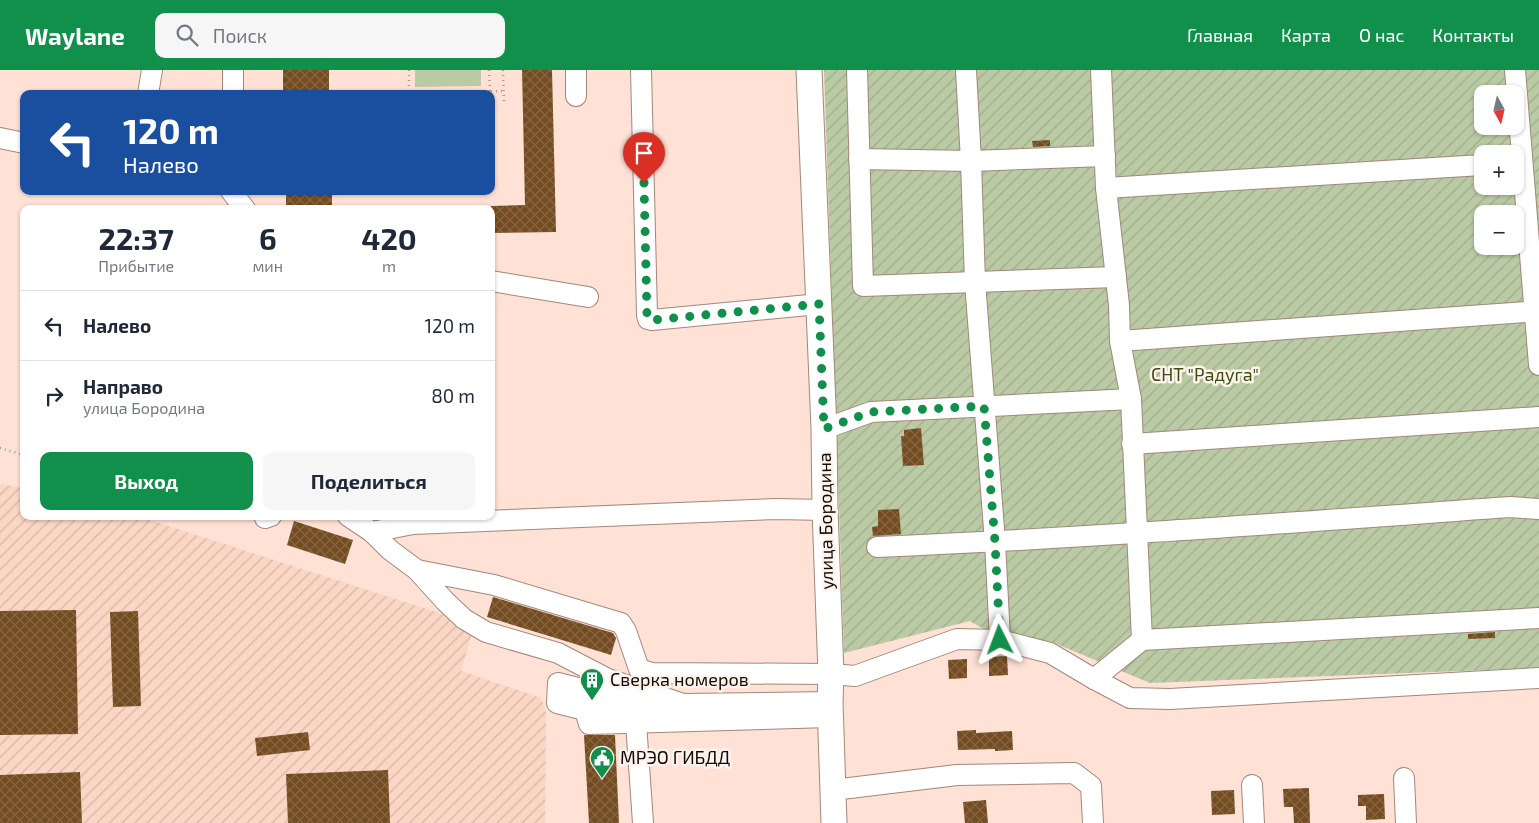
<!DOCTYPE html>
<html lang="ru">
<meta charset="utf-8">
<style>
:root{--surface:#fff;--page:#f6f6f7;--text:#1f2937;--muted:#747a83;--line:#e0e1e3;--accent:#11904c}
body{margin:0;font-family:"Exo 2",sans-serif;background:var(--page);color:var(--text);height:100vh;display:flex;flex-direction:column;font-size:19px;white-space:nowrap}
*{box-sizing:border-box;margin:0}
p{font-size:16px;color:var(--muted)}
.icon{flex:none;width:28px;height:28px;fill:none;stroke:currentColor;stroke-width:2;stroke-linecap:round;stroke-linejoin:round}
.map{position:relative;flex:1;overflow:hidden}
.details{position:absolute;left:20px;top:135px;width:475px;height:315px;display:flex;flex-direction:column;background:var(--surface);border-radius:10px;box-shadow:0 1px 4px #0004}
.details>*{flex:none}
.guide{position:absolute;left:20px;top:20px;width:475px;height:105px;border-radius:10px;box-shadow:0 1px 4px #0004;background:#1a4fa0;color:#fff;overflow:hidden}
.needle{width:32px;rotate:172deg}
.fabs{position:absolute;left:1474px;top:15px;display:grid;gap:10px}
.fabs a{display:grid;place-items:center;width:50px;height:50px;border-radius:10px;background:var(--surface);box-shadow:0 1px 4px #0004;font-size:25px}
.pin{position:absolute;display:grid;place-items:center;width:42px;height:42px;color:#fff;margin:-51px -21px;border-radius:50% 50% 50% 0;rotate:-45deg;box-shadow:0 0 5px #0007}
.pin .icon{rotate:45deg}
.me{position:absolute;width:55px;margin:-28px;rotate:357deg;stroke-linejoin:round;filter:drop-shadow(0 0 4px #0008)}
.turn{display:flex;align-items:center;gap:18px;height:105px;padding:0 20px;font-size:22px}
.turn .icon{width:65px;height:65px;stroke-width:2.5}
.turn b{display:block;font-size:35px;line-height:42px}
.eta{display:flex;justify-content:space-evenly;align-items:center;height:85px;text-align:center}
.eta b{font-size:30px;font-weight:700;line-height:35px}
.button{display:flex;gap:10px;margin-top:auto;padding:10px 20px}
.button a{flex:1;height:58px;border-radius:10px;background:var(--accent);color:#fff;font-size:20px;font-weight:700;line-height:58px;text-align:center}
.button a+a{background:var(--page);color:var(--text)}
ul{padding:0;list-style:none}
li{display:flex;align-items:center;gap:15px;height:70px;padding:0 20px;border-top:1px solid var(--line)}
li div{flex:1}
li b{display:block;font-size:19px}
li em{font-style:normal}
header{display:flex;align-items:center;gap:30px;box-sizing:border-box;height:70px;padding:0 25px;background:var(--accent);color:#fff}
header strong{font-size:24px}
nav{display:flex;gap:28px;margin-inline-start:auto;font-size:18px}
.search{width:350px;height:45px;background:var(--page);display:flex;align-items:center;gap:12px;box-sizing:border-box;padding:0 18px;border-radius:10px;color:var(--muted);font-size:19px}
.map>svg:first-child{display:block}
.industrial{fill:url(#industrial-furrows)}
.garden{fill:url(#garden-furrows);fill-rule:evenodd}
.pitch{fill:#bacaa4}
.building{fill:url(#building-cross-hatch)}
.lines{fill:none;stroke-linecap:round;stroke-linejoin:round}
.minor-casing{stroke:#a2877b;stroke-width:22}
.major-casing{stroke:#a2877b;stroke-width:27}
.path{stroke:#af988f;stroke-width:2.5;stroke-dasharray:1 4;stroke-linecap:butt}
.minor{stroke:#fff;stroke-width:20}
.major{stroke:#fff;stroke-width:25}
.route{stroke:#11904c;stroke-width:9;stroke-dasharray:0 16.2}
.labels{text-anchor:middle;stroke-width:5;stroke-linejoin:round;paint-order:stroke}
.park-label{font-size:18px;fill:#3b4e10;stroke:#fff3ee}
.street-label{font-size:18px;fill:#130a06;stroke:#fff3ee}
.poi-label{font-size:18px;fill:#130a06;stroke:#fff3ee;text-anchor:start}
</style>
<header>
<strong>Waylane</strong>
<div class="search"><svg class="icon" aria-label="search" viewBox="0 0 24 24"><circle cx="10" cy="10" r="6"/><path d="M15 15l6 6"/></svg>Поиск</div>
<nav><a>Главная</a><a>Карта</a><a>О нас</a><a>Контакты</a></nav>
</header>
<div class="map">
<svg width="1539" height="753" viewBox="0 0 1539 753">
<defs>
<pattern id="industrial-furrows" width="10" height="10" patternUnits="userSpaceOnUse" patternTransform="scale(1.25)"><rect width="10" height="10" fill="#fbd6c5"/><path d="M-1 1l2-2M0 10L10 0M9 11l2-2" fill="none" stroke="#d6b6a8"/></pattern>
<pattern id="garden-furrows" width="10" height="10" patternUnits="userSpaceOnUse" patternTransform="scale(1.25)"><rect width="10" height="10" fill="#bacaa4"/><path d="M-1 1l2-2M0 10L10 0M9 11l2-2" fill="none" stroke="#9fac8c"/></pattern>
<pattern id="building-cross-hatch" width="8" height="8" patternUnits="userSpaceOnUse" patternTransform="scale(1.25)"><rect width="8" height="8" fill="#744c1f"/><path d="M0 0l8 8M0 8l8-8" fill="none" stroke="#856644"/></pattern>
</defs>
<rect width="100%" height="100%" fill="#ffe1d5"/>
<path class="industrial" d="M0,414L24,418V446H135L159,453L442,544L474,557L461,601L541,628L546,643L545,753H0Z"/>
<path class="garden" d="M824,0H1539V598L1150,613L1052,572L994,565L970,551L844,583ZM1482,24H1515V56H1482ZM1482,84H1515V116H1482ZM1482,144H1515V176H1482Z"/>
<path class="pitch" d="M415,0H481V16L415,17Z"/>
<g class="building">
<rect x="283" y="0" width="46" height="24"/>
<path d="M522,0H552L556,162L491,163V136L525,135Z"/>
<path d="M1050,70V76L1033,77L1032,71Z"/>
<path d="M286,121H332V137L286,138Z"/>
<path d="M921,358L924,395L903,396L901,366H904V360Z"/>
<path d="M899,439L901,464L873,466L872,457L878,456V440Z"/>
<path d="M294,451L353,470L345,494L287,475Z"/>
<path d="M493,527L613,563L616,568L611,585L487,547Z"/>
<path d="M76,540L78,664L0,665V541Z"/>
<path d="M138,541L141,636L113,637L110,542Z"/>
<path d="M1495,562V568L1468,569V564Z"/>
<path d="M1007,586L1008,605L989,606V587Z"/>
<path d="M967,589V608L949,609L948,590Z"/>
<path d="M976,660V663L1012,661L1013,680L995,681V679L958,680L957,661Z"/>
<path d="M308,662L310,680L257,686L255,668Z"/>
<path d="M584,665H615L619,753H589Z"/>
<path d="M388,700L390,753H288L286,704Z"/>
<path d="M80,702L82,753H0V705Z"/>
<path d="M1309,718L1310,753H1294L1293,737H1284L1283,719Z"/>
<path d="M1234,720L1235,744L1212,745L1211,721Z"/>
<path d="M1384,724L1385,749L1366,750V736H1358V725Z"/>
<path d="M986,730L988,753H965L963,732Z"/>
</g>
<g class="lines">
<g class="minor-casing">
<g id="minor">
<path d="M576,0V26"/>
<path d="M641,0L647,245L648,249L652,250L819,234"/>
<path d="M857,0L863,216L1116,207"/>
<path d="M966,0L971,91L975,212L995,472L1000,570"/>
<path d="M1101,0L1106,118L1119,235L1120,271L1131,329L1142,570"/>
<path d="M1515,0L1539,295"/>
<path d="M148,24L152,0"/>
<path d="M233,24V0"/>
<path d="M0,68L24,73"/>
<path d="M859,89L971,91L1105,86"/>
<path d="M1106,118L1482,95"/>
<path d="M231,121L245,139"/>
<path d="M491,211L588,227"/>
<path d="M1120,271L1539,241"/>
<path d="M824,359L871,342L1131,329"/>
<path d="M1132,374L1539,347"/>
<path d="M348,446L372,462L413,454L776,439L825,440"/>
<path d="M265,448L271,446"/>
<path d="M372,462L390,480L417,500"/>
<path d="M877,477C1088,468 1299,452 1510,437L1539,439"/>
<path d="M1094,609L1142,570L1539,548"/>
<path d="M830,632L683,634L585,640L589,654L830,647"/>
<path d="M683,634L608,609L558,583L486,562L464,549L445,531L417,500L494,515L621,553L626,561L639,599L652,603L831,604L855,606L957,569L1000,570L1050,583L1094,609L1130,628L1170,629L1539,608"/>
<path d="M585,640L557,633L558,613L632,632"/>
<path d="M636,653L643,753"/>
<path d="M1404,708L1406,753"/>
<path d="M1252,715L1254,753"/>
<path d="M833,720L957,705L1074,703L1091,716L1093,753"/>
</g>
</g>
<g class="major-casing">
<path id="major" d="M809,0L824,359L825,440L831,604L830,632L834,753"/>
</g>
<g class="path">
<path d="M409,0V23L503,21"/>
<path d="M489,0L490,24"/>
<path d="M503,0L504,33"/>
<path d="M0,378L24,385"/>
<path d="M239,446L249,449"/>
</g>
<use href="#minor" class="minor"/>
<use href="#major" class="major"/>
</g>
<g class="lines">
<path class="route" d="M644,113L647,245L648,249L652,250L819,234L824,359L871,342L984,336L995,472L1000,570"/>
</g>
<defs>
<g id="building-pin" transform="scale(1.25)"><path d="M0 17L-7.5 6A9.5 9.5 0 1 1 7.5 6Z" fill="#11904c" stroke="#fff3ee"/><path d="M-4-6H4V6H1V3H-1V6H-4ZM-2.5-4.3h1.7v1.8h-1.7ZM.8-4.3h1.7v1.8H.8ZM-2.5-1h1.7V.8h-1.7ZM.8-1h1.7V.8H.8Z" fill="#fff"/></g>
<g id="civic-pin" transform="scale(1.25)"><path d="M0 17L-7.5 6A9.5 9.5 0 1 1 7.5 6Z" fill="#11904c" stroke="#fff3ee"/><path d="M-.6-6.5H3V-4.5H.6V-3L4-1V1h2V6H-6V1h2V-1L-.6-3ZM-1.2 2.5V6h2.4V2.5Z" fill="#fff"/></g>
</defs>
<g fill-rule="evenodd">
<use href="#building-pin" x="592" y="610"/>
<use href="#civic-pin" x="602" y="688"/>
</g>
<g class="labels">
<g class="park-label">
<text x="1205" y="311">СНТ "Радуга"</text>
</g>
<g class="street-label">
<text transform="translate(826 451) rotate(-91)" y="6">улица Бородина</text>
</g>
<g class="poi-label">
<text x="610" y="616">Сверка номеров</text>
<text x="620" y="694">МРЭО ГИБДД</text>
</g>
</g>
</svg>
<div class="fabs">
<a><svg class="needle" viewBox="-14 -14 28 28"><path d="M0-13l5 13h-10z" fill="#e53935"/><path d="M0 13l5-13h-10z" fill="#747a83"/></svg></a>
<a>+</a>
<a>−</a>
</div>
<div class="pin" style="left:644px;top:113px;background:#d93025"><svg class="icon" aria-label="arrive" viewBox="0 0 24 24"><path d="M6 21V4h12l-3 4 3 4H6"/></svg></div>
<svg class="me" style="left:1000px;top:570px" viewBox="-20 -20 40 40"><path d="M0-17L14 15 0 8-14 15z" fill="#11904c" stroke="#fff" stroke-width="4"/></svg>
<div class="guide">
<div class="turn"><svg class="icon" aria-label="left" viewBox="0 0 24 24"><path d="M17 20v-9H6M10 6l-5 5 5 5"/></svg><div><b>120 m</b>Налево</div></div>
</div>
<section class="details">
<div class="eta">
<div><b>22:37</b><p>Прибытие</p></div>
<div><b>6</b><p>мин</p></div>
<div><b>420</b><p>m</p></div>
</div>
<ul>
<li><svg class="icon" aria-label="left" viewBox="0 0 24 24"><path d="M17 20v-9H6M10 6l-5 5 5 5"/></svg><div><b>Налево</b></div><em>120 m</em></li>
<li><svg class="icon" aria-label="right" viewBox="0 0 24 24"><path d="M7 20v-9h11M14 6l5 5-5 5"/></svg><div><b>Направо</b><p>улица Бородина</p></div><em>80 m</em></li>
</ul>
<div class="button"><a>Выход</a><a>Поделиться</a></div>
</section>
</div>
